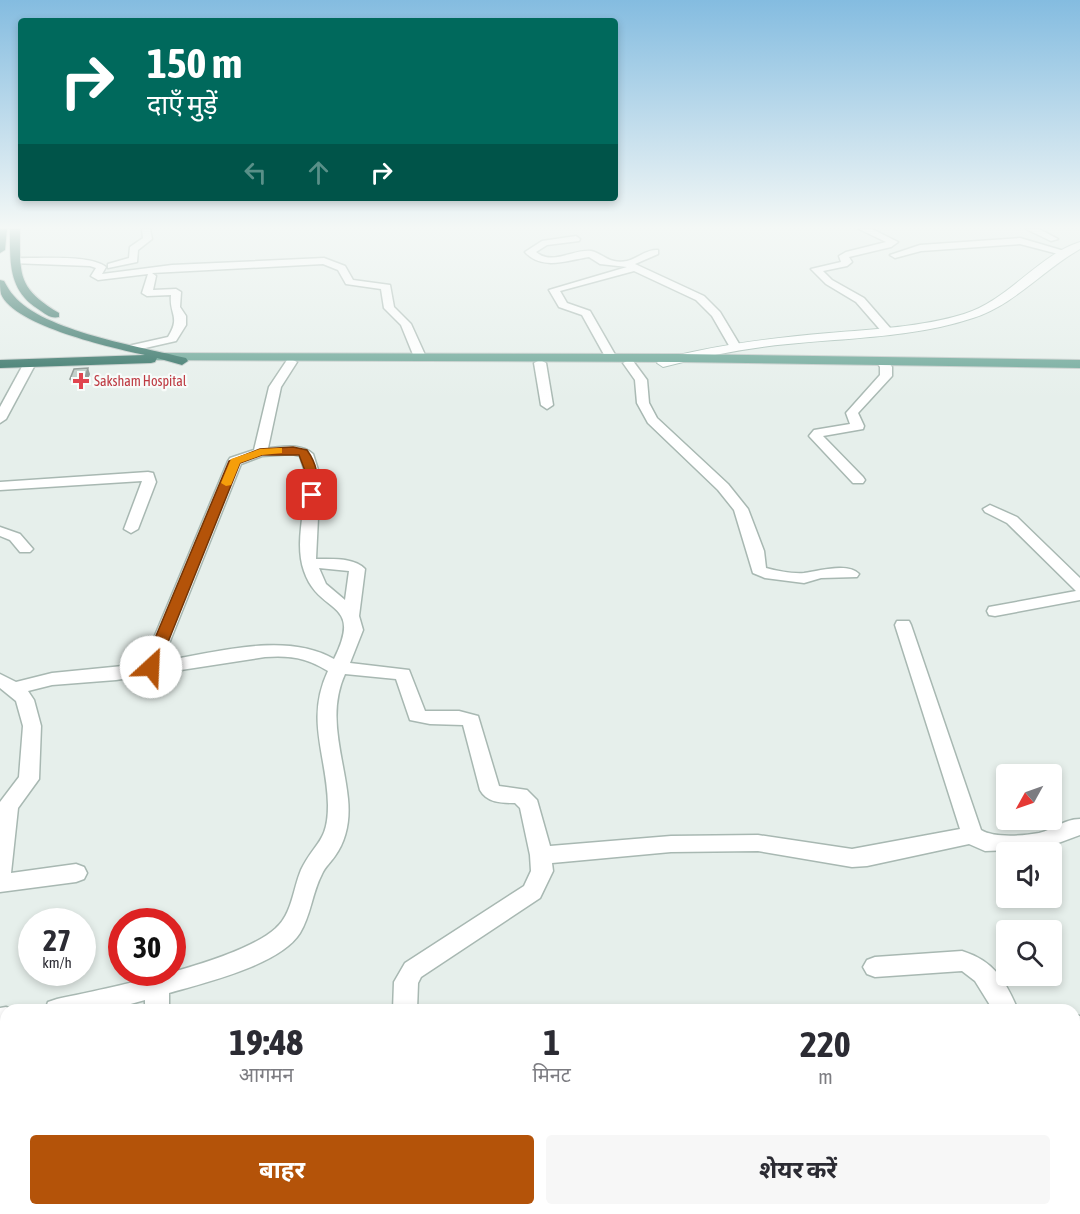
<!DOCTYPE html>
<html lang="hi">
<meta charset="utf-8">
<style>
:root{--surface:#fff;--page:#f7f7f7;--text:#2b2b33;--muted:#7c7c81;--accent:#b45309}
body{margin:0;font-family:"Asap Condensed","Noto Sans Devanagari",sans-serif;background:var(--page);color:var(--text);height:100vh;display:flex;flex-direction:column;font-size:22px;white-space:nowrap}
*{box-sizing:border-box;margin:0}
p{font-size:20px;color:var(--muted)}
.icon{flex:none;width:33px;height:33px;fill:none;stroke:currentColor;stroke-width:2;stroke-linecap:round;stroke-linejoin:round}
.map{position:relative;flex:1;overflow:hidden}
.details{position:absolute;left:0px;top:1004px;width:1080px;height:212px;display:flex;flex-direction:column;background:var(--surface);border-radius:18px 18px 0 0;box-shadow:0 3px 9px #0003}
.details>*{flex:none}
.banner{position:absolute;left:18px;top:18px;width:600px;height:183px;border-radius:6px;box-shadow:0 3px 9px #0003;background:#00695c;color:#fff;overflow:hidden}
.needle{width:39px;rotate:230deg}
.fabs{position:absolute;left:996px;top:764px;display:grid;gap:12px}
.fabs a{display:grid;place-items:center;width:66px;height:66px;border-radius:6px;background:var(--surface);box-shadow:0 3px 9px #0003;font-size:30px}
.speed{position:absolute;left:18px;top:908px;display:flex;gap:12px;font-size:30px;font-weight:700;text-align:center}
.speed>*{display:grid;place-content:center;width:78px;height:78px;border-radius:50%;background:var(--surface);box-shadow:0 3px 9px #0003;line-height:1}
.speed small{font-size:15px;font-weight:400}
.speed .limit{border:9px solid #d22;background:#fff;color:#111}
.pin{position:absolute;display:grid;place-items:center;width:51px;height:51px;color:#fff;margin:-26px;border-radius:12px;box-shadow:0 3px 9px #0006}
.me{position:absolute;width:66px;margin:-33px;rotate:25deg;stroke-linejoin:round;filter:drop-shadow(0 0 4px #0008)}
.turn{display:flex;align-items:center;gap:21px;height:126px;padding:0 30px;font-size:27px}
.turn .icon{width:78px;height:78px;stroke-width:2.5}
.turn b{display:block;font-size:42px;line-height:51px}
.lanes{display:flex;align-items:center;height:57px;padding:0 30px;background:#0003;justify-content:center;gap:30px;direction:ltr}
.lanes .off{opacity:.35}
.eta{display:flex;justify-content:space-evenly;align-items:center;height:102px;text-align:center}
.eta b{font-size:36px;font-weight:700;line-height:42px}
.button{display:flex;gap:12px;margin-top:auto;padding:12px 30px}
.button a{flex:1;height:69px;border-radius:6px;background:var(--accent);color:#fff;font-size:24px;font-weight:700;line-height:69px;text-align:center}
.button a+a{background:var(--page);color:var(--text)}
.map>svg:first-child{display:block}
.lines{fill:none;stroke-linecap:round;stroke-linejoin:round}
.street-casing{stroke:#a8b8b2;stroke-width:3}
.secondary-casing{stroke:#a4bbb3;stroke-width:2}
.primary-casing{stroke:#c2cac8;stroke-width:2}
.highway-casing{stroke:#c2cac8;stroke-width:2}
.street{fill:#fff;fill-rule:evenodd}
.secondary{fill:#fff;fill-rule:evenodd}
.primary{fill:#6aa596;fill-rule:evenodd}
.highway{fill:#2f6f62;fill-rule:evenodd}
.wall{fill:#a1aea9}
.shaded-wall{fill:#838d89}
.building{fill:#bbcac4;stroke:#838d89;stroke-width:1.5}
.route{fill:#b45309;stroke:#753606;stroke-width:1.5}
.slow{fill:#f59e0b}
.health-dot{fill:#e0444e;stroke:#f7fbf9;stroke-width:2}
.labels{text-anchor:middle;stroke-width:4.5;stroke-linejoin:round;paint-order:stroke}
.far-health-label{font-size:14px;fill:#be3a42;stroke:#f7fbf9;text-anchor:start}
</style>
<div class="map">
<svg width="1080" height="1214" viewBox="0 0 1080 1214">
<rect width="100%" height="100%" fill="#e6efeb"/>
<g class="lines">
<g class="street-casing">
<g id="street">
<path d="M142,229H150L152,239L138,250L137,262L108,268V264L129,258L130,247L143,238Z"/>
<path d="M859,229H872L898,242L891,247L849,257L852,262L847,266L823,271L832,280L864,298L891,329V333H883L856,302L826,284L811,269L841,262L839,256L846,252L886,242Z"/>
<path d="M1026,229H1039L1058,239L1051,241Z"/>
<path d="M576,236L580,239L579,241L547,245L536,252C552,266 573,249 591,251C602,253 610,265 627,261C638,258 647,249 658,250V254L635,264L704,296L720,312L741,347L739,349H731L712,316L696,300L634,271L560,291L567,303L590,311L617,358L615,360H607L582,315L559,307L549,290L627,267L600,264L589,257C568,260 542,271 525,252L542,241Z"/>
<path d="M1020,238L1071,253L1066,256L1020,244L921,251L895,258L890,255L920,245Z"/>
<path d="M15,258C37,259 89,254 106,267L102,274L172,265L324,258L345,266L353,280L390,285L394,307L411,324L426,357L420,360L414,357L401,325L384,308L381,289L346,284L338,270L323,264L152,273L156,276L153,290L176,289L181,292L180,307L186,316V325L176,341L132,351L128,350V346L168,337C181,316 169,315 171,295L147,296L142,293L148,274L98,280L91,276L96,268L90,266L12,263V259Z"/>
<path d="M882,358L886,359L892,367V376L858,413L864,426L863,429L823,436L863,477L865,480L863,483H853L809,436L814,430L850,424L846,413L880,375V367L876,361Z"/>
<path d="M291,359L297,362L281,387L268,448C283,447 301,443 313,454L320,476L316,559C331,559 354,557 365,569L359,616L363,630L350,663L409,670L425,711H459L478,716L499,786L527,790L537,800L550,846L671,836L758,835L852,849L960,829L895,625L897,621H909L911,625L981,830C994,838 1023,836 1039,833C1053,830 1064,819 1080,819V835L1042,849L985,851L969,844L867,866L852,867L758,851L671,852L552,863L553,871L540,898L421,977L418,983L417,1010H393L394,982L405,963L524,886L531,871L530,855L520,808L515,803C502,803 487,803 480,790L463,725L430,724L410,720L396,679L345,674C326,716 344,757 348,799C350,819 347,839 335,856C331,862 325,867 322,874C312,893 311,915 300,933C280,965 204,983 169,993V1010H145V1000L109,1010H45L48,1002L57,999C109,988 239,962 276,928C292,914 293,889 301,870C315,841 328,843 328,805C327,755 305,720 328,671C307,658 290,655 265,657L116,680L52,685L28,691L34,700L41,726L39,779L18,808L11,873L76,864L84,867L87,873L84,879L76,882L0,892V802L19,777L23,726L16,701L0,688V674L16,682L52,673L143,664L228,461L230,458L254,450L269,387L287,360ZM292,454L300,456C302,464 306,471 306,479C306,508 294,543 304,571C319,616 364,599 334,659C285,631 216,653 162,661L241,464L262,456ZM319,568L349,571L345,600L326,584Z"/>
<path d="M30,360L36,363L6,419L0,423V407L24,363Z"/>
<path d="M540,360L546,363L553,405L547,409L541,405L534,363Z"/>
<path d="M629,360L633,361L647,380L649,403L657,418L728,484L748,509L764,551L766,568C777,571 794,574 804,573C818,571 849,562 859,574L857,577L821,578L804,583L765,578L753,573L734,510L718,490L648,423L637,403L635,380L623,363Z"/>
<path d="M148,472L153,473L156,482L138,529L131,533L124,529L142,481L0,490V482Z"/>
<path d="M990,505L1017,517L1080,578V600L995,616L989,615L987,611L989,607L1076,591L1007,523L985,512L983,509Z"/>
<path d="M0,527L20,534L33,549L30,552H20L10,540L0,536Z"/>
<path d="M962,951C994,961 1005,980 1018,1010H993L975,981L962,971L875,977L867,974L863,967L867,960L875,957Z"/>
<path d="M6,1007L14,1010H6V1029L0,1030V1008Z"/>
<path d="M1074,1015L1080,1016V1040L1074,1039Z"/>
<rect x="143" y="1209" width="28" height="5"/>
<rect x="386" y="1209" width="28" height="5"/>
<path d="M716,1209H744L745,1214H717Z"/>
</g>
</g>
<g class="secondary-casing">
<path id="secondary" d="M1080,242V249C1043,270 1014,305 973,318C917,337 848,338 788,344C746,348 705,356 663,367L657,363L659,360C715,345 771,338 829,333C874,329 922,327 964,314C1009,300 1038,255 1080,242Z"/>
</g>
<g class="primary-casing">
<path id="primary" d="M151,353L678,354L1080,360V368L678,362L147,360L145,357Z"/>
</g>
<g class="highway-casing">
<g id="highway">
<path d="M0,229H7L5,250L0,253Z"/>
<path d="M10,229H20C20,275 17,288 59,313V317C51,319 45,314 38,309C8,290 10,262 10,229Z"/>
<path d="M0,280L4,281C7,286 10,292 14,296C43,331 142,347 186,358L188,361L182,365L157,358L155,362L151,363L0,368V360L145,355C113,348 14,326 1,294C0,290 0,284 0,280Z"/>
</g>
</g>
<use href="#street" class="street"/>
<use href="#secondary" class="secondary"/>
<use href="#primary" class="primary"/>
<use href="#highway" class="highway"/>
</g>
<path class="wall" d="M90,374L86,384L72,385L70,379Z"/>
<path class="shaded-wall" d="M88,368L90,374L86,384L85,378Z"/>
<path class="building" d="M88,368L85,378L70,379L74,369Z"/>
<linearGradient id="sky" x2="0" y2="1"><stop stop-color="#84bce0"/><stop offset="0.57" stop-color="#f4f8f6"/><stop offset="1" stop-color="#f4f8f6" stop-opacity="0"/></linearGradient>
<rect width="1080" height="399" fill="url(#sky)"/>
<path class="route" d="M293,447L307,450C317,464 319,477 317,495L312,498L306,495L307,476L299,455H262L240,463L158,667L156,671H145L143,667L229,461L260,449Z"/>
<path class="slow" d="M278,448H282V453L262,455L240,463L231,485L226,486L221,483L231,459L260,449Z"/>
<path class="health-dot" d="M78 372h6v6h6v6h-6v6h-6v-6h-6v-6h6z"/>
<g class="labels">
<g class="far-health-label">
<text x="94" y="386">Saksham Hospital</text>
</g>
</g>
</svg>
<div class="fabs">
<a><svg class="needle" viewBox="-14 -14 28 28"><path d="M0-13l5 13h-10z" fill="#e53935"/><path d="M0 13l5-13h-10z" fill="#7c7c81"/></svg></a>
<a><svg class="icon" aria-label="sound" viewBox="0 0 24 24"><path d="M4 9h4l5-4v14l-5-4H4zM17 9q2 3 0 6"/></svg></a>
<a><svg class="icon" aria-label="search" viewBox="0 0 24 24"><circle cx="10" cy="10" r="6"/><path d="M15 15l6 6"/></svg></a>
</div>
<div class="speed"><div>27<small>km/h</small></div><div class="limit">30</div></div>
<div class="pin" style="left:312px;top:495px;background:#d93025"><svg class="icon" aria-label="arrive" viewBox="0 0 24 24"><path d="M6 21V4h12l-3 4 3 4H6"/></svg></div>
<svg class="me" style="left:151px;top:667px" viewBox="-20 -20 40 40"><circle r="19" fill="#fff"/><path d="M0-13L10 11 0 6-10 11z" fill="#b45309"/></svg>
<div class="banner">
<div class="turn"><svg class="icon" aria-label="right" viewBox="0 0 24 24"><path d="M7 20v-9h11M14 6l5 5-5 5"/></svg><div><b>150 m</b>दाएँ मुड़ें</div></div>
<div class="lanes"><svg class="icon off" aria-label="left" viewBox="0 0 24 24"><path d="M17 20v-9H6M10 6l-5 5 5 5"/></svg><svg class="icon off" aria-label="ahead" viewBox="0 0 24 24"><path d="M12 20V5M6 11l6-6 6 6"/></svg><svg class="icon" aria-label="right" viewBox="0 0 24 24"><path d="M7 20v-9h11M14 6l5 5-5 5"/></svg></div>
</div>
<section class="details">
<div class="eta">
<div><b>19:48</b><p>आगमन</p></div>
<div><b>1</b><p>मिनट</p></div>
<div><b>220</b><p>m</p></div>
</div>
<div class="button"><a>बाहर</a><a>शेयर करें</a></div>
</section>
</div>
